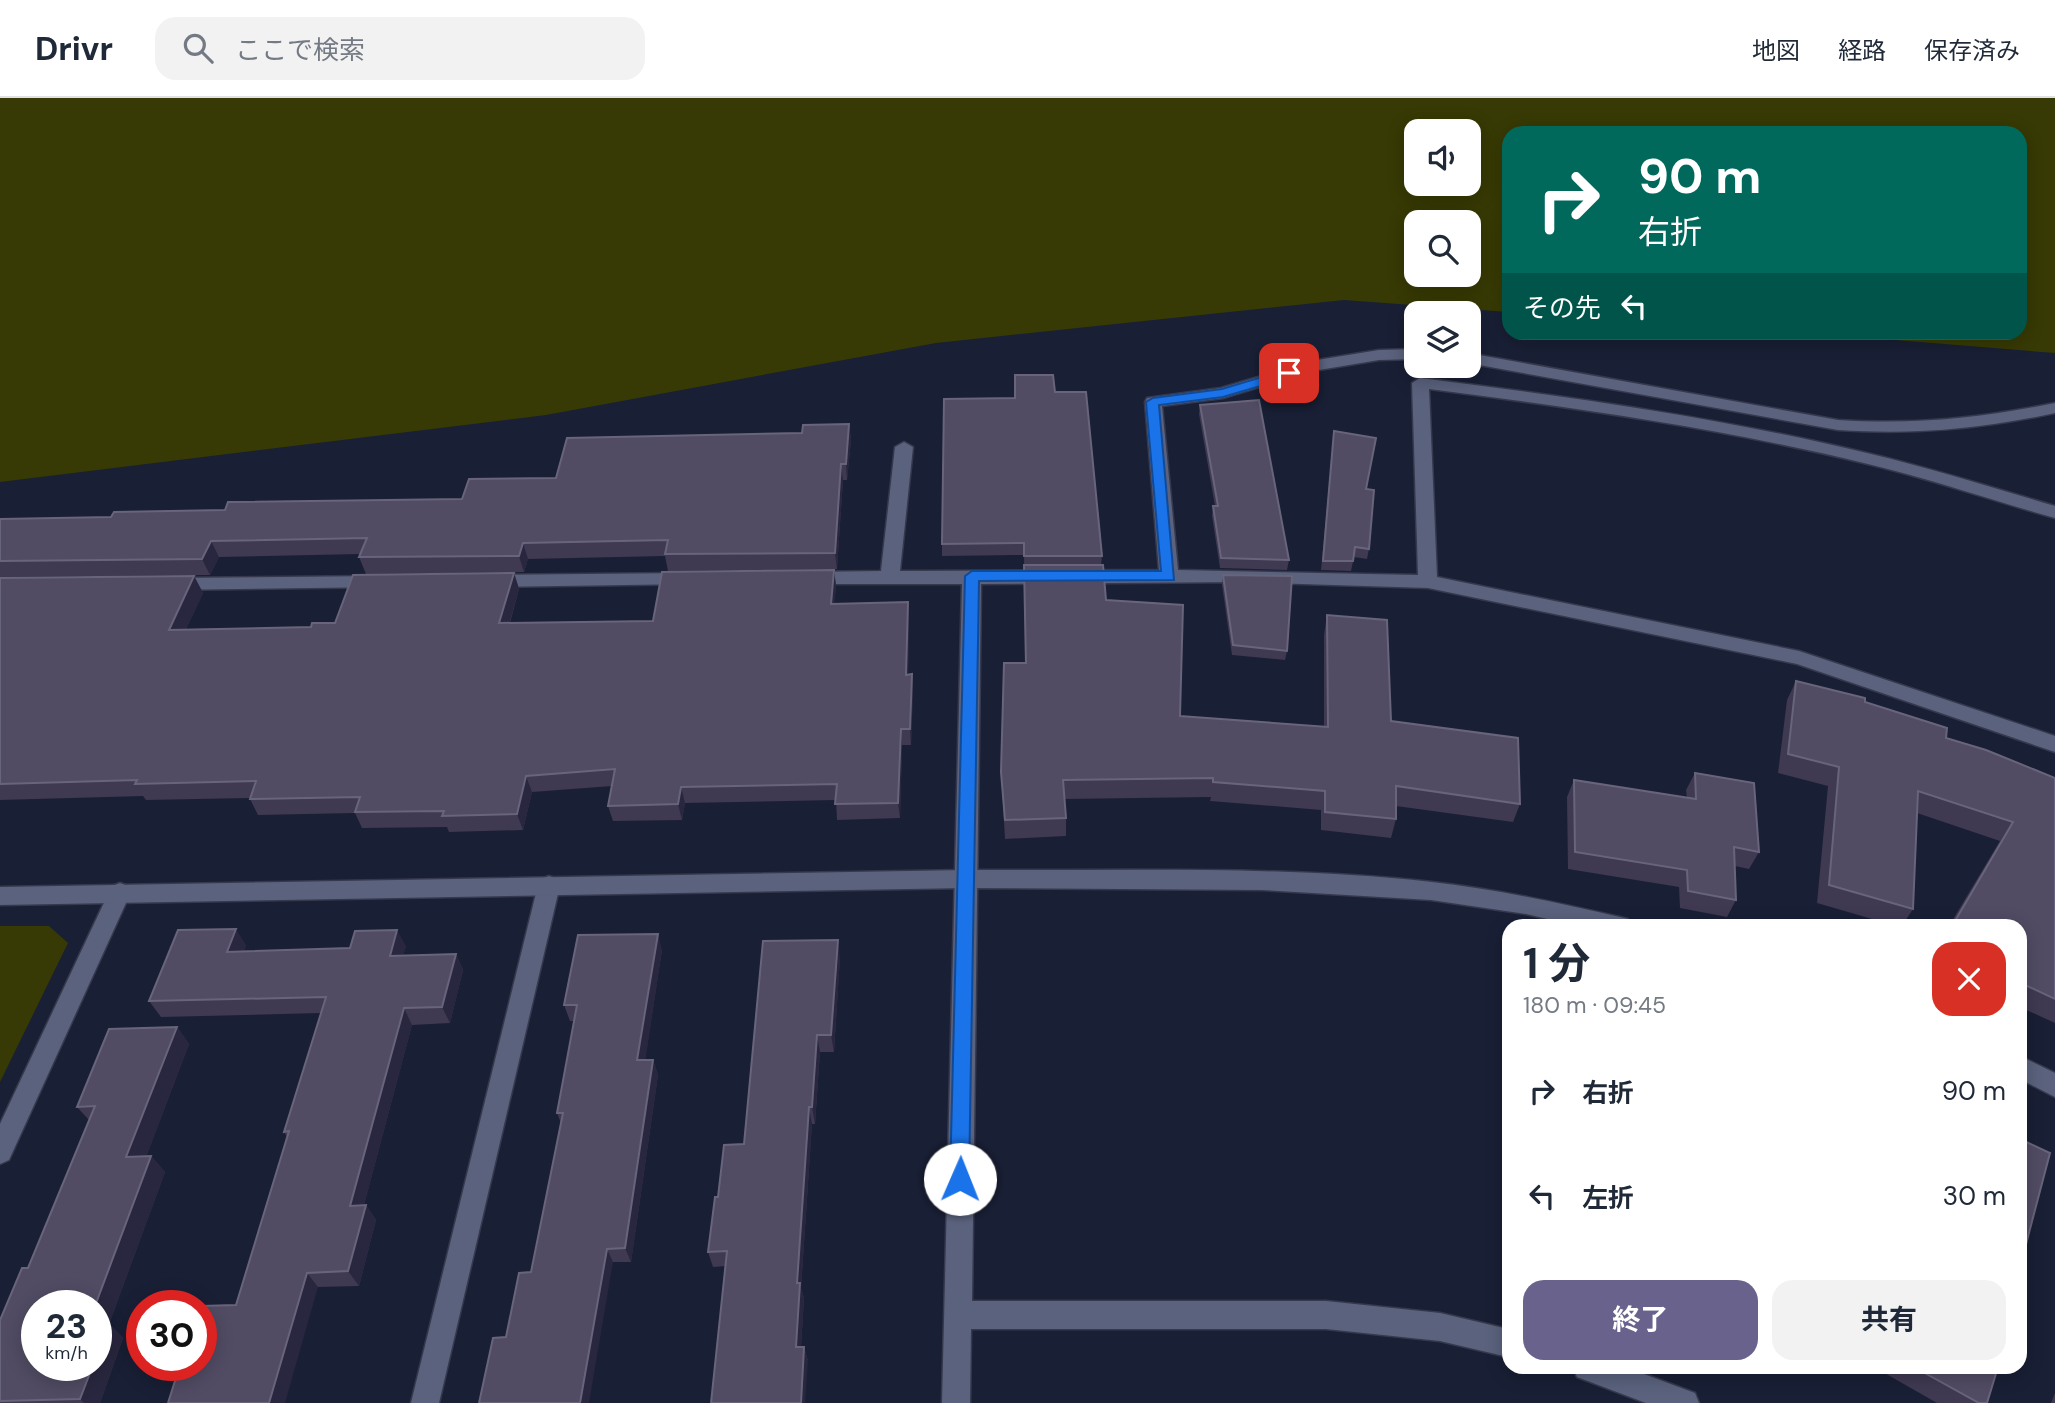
<!DOCTYPE html>
<html lang="ja">
<meta charset="utf-8">
<style>
:root{--surface:#fff;--page:#f2f2f3;--text:#1f2937;--muted:#747a83;--line:#e0e1e3;--accent:#68628c}
body{margin:0;font-family:"DM Sans","Noto Sans JP",sans-serif;background:var(--page);color:var(--text);height:100vh;display:flex;flex-direction:column;font-size:26px;white-space:nowrap}
*{box-sizing:border-box;margin:0}
p{font-size:23px;color:var(--muted)}
.icon{flex:none;width:38px;height:38px;fill:none;stroke:currentColor;stroke-width:2;stroke-linecap:round;stroke-linejoin:round}
.map{position:relative;flex:1;overflow:hidden}
.panel{position:absolute;left:1502px;top:821px;width:525px;height:455px;display:flex;flex-direction:column;background:var(--surface);border-radius:21px;box-shadow:0 4px 18px #0003}
.panel>*{flex:none}
.top-card{position:absolute;left:1502px;top:28px;width:525px;height:214px;border-radius:21px;box-shadow:0 4px 18px #0003;background:#00695c;color:#fff;overflow:hidden}
.controls{position:absolute;left:1404px;top:21px;display:grid;gap:14px}
.controls a{display:grid;place-items:center;width:77px;height:77px;border-radius:14px;background:var(--surface);box-shadow:0 4px 18px #0003;font-size:35px}
.speed{position:absolute;left:21px;top:1192px;display:flex;gap:14px;font-size:35px;font-weight:700;text-align:center}
.speed>*{display:grid;place-content:center;width:91px;height:91px;border-radius:50%;background:var(--surface);box-shadow:0 4px 18px #0003;line-height:1}
.speed small{font-size:18px;font-weight:400}
.speed .limit{border:10px solid #d22;background:#fff;color:#111}
.pin{position:absolute;display:grid;place-items:center;width:60px;height:60px;color:#fff;margin:-30px;border-radius:14px;box-shadow:0 4px 10px #0006}
.me{position:absolute;width:77px;margin:-38px;rotate:1deg;stroke-linejoin:round;filter:drop-shadow(0 0 5px #0008)}
.turn{display:flex;align-items:center;gap:24px;height:147px;padding:0 21px;font-size:32px}
.turn .icon{width:91px;height:91px;stroke-width:2.5}
.turn b{display:block;font-size:49px;line-height:60px}
.then{display:flex;align-items:center;height:66px;padding:0 21px;background:#0003;gap:14px;font-size:26px}
.round{display:grid;place-items:center;flex:none;width:74px;height:74px;border-radius:21px;background:var(--page)}
.summary{display:flex;align-items:center;justify-content:space-between;height:119px;padding:0 21px}
h1{font-size:42px;font-weight:700;line-height:52px}
.primary-button{display:flex;gap:14px;margin-top:auto;padding:14px 21px}
.primary-button a{flex:1;height:80px;border-radius:21px;background:var(--accent);color:#fff;font-size:28px;font-weight:700;line-height:80px;text-align:center}
.primary-button a+a{background:var(--page);color:var(--text)}
ul{padding:0;list-style:none}
li{display:flex;align-items:center;gap:21px;height:105px;padding:0 21px}
li div{flex:1}
li b{display:block;font-size:26px}
li em{font-style:normal}
header{display:flex;align-items:center;gap:42px;box-sizing:border-box;height:98px;padding:0 35px;background:var(--surface);border-bottom:2px solid var(--line)}
header strong{font-size:33px}
nav{display:flex;gap:38px;margin-inline-start:auto;font-size:24px}
.search{width:490px;height:63px;background:var(--page);display:flex;align-items:center;gap:18px;box-sizing:border-box;padding:0 24px;border-radius:21px;color:var(--muted);font-size:26px}
.map>svg:first-child{display:block}
.green{fill:#373a04;fill-rule:evenodd}
.lines{fill:none;stroke-linecap:round;stroke-linejoin:round}
.minor-casing{stroke:#36394d;stroke-width:3}
.tertiary-casing{stroke:#36394d;stroke-width:3}
.minor{fill:#5a627d;fill-rule:evenodd}
.tertiary{fill:#5a627d;fill-rule:evenodd}
.wall{fill:#3f3952}
.shaded-wall{fill:#29273f}
.building{fill:#514c64;stroke:#68647b;stroke-width:2}
.route{fill:#1a73e8;stroke:#114b97;stroke-width:2}
</style>
<header>
<strong>Drivr</strong>
<div class="search"><svg class="icon" aria-label="search" viewBox="0 0 24 24"><circle cx="10" cy="10" r="6"/><path d="M15 15l6 6"/></svg>ここで検索</div>
<nav><a>地図</a><a>経路</a><a>保存済み</a></nav>
</header>
<div class="map">
<svg width="2055" height="1305" viewBox="0 0 2055 1305">
<rect width="100%" height="100%" fill="#191f35"/>
<g class="green">
<path d="M0,0H2055V255L1809,235L2020,234V35H1508V214L1344,202L936,245L546,317L0,384ZM1416,33H1468V86H1416ZM1416,124H1468V177H1416Z"/>
<path d="M0,828H49L68,845L0,984Z"/>
</g>
<g class="lines">
<g class="minor-casing">
<g id="minor">
<path d="M1416,251V261L1379,262L1313,273L1223,300L1162,308L1178,472L1418,477L1412,285L1420,280C1571,299 1723,320 1871,356C1933,371 1994,390 2055,408V420C1994,403 1934,382 1872,367C1726,331 1577,310 1429,291L1437,479L1799,553L2055,638V654L1797,566L1428,490L1243,484L981,486L972,1203H1326L1440,1215L1508,1231V1259L1440,1243L1326,1231H971L970,1305H942L962,486H807L798,480L807,474L881,473L895,349L904,344L913,349L900,473L1159,472L1145,304L1147,300L1221,290L1311,263L1379,252Z"/>
<path d="M1468,255L1838,322C1915,327 1980,320 2055,305V315C1980,331 1915,337 1838,332L1468,265Z"/>
<path d="M687,475L696,481L694,486L489,489L480,483L489,477Z"/>
<path d="M379,478L389,484L386,489L170,492L160,486L170,480Z"/>
<path d="M549,778L557,781L560,787L439,1305H411L538,787L541,781Z"/>
<path d="M120,785L128,788L131,794L9,1062L0,1066V1026L109,794L112,788Z"/>
<path d="M1573,1269H1625L1695,1295L1699,1305H1646L1577,1279Z"/>
</g>
</g>
<g class="tertiary-casing">
<g id="tertiary">
<path d="M966,772C1121,773 1278,767 1432,784C1496,791 1558,805 1620,819L1628,821L1631,828H1577L1526,816L1431,802L1262,792L966,790L0,807V789Z"/>
<path d="M2020,958L2055,975V999L2020,981Z"/>
</g>
</g>
<use href="#minor" class="minor"/>
<use href="#tertiary" class="tertiary"/>
</g>
<g class="wall">
<path d="M1055,294L1102,458L1101,467L1106,502L1180,618L1324,629V537L1327,517L1391,623L1520,706L1513,724L1396,708V721L1391,740L1321,732V712L1210,703L1211,699L1065,701L1066,720V738L1005,741L1001,674L1025,565L1024,457L942,458V446L1015,300Z"/>
<path d="M1200,307L1289,462L1287,472L1220,470L1212,418L1213,408H1215L1199,316Z"/>
<path d="M849,326L851,342L847,382H843L837,471L668,473L665,458L528,461L524,474L366,476L359,459L361,456L219,459L210,477L0,479V421L111,419L225,412L462,401L556,380Z"/>
<path d="M1334,333L1366,391L1369,451L1367,461L1354,459L1351,473L1321,472Z"/>
<path d="M834,472L836,488L834,506L909,520L908,577L912,576L913,592L911,647H902L900,720L837,722L836,702L685,705L682,722L613,723L608,708L612,688L532,694L523,732L449,734L447,729L362,730L355,715L258,717L250,701V700L146,702L143,698L0,702V480L194,478L203,495L186,531L311,529L335,525L514,475L519,491L510,525L653,523Z"/>
<path d="M1223,477L1287,553L1285,562L1232,557L1222,487Z"/>
<path d="M1796,583L1865,604L1946,640L2055,680V925L2020,909V828H1949L2000,743L1917,715L1913,811L1902,828H1896L1817,805L1828,688L1778,675L1787,602Z"/>
<path d="M1695,675L1759,754L1749,771L1735,768L1736,802L1727,819L1680,810L1679,789L1568,771L1567,699L1574,682L1687,700L1686,692Z"/>
<path d="M246,847L244,853L406,848L403,857L456,856L463,872L450,925L412,927L364,1107H366L376,1122L359,1188L318,1189L236,1207L287,1039L284,1034L321,915L161,919L149,903Z"/>
<path d="M662,852L645,962H653L658,977L631,1164H613L506,1239L531,1174L561,1025L557,1015L574,923H570L564,907Z"/>
<path d="M840,859L834,954H820L815,1026H812L801,1190L804,1200L801,1249H804L808,1263L726,1168L713,1169L708,1154L718,1099Z"/>
<path d="M177,929L189,946L146,1059L151,1058L165,1074L109,1226L123,1240L100,1305H0V1222L28,1170L89,1022L77,1009Z"/>
<path d="M1874,1269H1998L1987,1305H1937Z"/>
<path d="M2055,1295V1305H2051Z"/>
</g>
<g class="shaded-wall">
<path d="M849,326L851,342L847,382L846,366Z"/>
<path d="M841,366L843,382L837,471L835,455Z"/>
<path d="M211,443L219,459L210,477L202,461Z"/>
<path d="M523,445L528,461L524,474L519,458Z"/>
<path d="M834,472L836,488L833,522L831,506Z"/>
<path d="M514,475L519,491L505,541L499,525Z"/>
<path d="M194,478L203,495L178,548L169,532Z"/>
<path d="M908,504L909,520L908,593L906,577Z"/>
<path d="M912,576L913,592L911,647L910,631Z"/>
<path d="M901,631L902,647L900,720L898,705Z"/>
<path d="M526,678L532,694L523,732L517,716Z"/>
<path d="M681,689L685,705L682,722L678,706Z"/>
<path d="M236,831L246,847L238,870L227,854Z"/>
<path d="M397,832L406,848L398,874L390,858Z"/>
<path d="M658,836L662,852L643,978L637,962Z"/>
<path d="M838,842L840,859L834,954L831,937Z"/>
<path d="M456,856L463,872L450,925L442,909Z"/>
<path d="M404,910L412,927L360,1122L350,1108Z"/>
<path d="M177,929L189,946L140,1075L126,1059Z"/>
<path d="M817,937L820,954L815,1026L812,1009Z"/>
<path d="M653,962L658,977L631,1164L625,1150Z"/>
<path d="M809,1009L812,1026L801,1190L804,1200L800,1263L796,1249L797,1185Z"/>
<path d="M151,1058L165,1074L109,1226L123,1240L100,1305H84L80,1301L93,1267H96V1208H95Z"/>
<path d="M366,1107L376,1122L359,1188L348,1173Z"/>
<path d="M607,1151L613,1164L589,1305H580Z"/>
<path d="M307,1175L318,1189L285,1305H269Z"/>
<path d="M804,1249L808,1263L805,1305H801Z"/>
</g>
<g class="building">
<path d="M1015,277H1053L1055,294H1086L1102,458H1024V445L942,446L944,301L1015,300Z"/>
<path d="M1259,302L1289,462L1221,460L1213,408H1218L1200,307Z"/>
<path d="M849,326L846,366H841L835,455L665,456L668,442L523,445L519,458L359,459L367,440L211,443L202,461L0,463V421L111,419L114,414L225,412L228,404L462,401L469,381L556,380L567,340L802,335L803,327Z"/>
<path d="M1334,333L1376,340L1366,391L1374,392L1369,451L1355,449L1353,463H1323Z"/>
<path d="M1024,467H1103L1106,502L1183,507L1180,618L1328,629L1327,517L1387,522L1391,623L1518,640L1520,706L1396,688V721L1325,714V693L1213,684V680L1063,682L1066,720L1005,722L1001,674L1004,565H1026Z"/>
<path d="M834,472L831,506L908,504L906,577L912,576L910,631H901L898,705L835,706L837,686L681,689L678,706L608,708L615,671L526,678L517,716L442,718L444,713L355,714L360,699L250,701L256,683L135,686L137,682L0,686V480L194,478L169,532L311,529L312,525H335L353,477L514,475L499,525L653,523L662,474Z"/>
<path d="M1223,477L1292,478L1287,553L1233,547Z"/>
<path d="M1796,583L1865,600V604L1947,630L1946,640L1986,652L2055,680V901L2023,886L2020,891V828H1959L1961,825L1955,823L2013,724L1918,693L1913,811L1829,787L1839,669L1788,656Z"/>
<path d="M1695,675L1754,685L1759,754L1734,749L1736,802L1688,793L1687,772L1575,754L1574,682L1696,701Z"/>
<path d="M236,831L227,854L350,850L355,833L397,832L390,858L456,856L442,909L404,910L350,1108L366,1107L348,1173L307,1175L269,1305H168L180,1267H201V1208L236,1207L289,1033L284,1034L326,899L149,903L178,832Z"/>
<path d="M658,836L637,962H653L625,1150L607,1151L580,1305H479L493,1240L506,1239L519,1175L531,1174L563,1015H557L577,907H564L578,837Z"/>
<path d="M838,842L831,937H817L812,1009H809L797,1185H800L796,1249H804L801,1305H711L727,1153L708,1154L715,1099H718L724,1047L744,1046L763,843Z"/>
<path d="M177,929L126,1059L151,1058L95,1208H37V1267H93L80,1301L0,1303V1222L22,1170H28L95,1008L77,1009L109,931Z"/>
<path d="M2020,1041L2050,1055L2020,1169Z"/>
<path d="M96,1226H108L96,1257Z"/>
<path d="M1914,1269H1998L1987,1305H1979Z"/>
</g>
<path class="route" d="M1289,271L1295,275L1294,278L1223,299L1159,307L1174,482L979,483L969,1081L967,1087L960,1090L953,1087L950,1081L965,478L972,473H1161L1146,304L1153,300L1222,291Z"/>
</svg>
<div class="controls">
<a><svg class="icon" aria-label="sound" viewBox="0 0 24 24"><path d="M4 9h4l5-4v14l-5-4H4zM17 9q2 3 0 6"/></svg></a>
<a><svg class="icon" aria-label="search" viewBox="0 0 24 24"><circle cx="10" cy="10" r="6"/><path d="M15 15l6 6"/></svg></a>
<a><svg class="icon" aria-label="layers" viewBox="0 0 24 24"><path d="M12 4l9 5-9 5-9-5zM3 14l9 5 9-5"/></svg></a>
</div>
<div class="speed"><div>23<small>km/h</small></div><div class="limit">30</div></div>
<div class="pin" style="left:1289px;top:275px;background:#d93025"><svg class="icon" aria-label="arrive" viewBox="0 0 24 24"><path d="M6 21V4h12l-3 4 3 4H6"/></svg></div>
<svg class="me" style="left:960px;top:1081px" viewBox="-20 -20 40 40"><circle r="19" fill="#fff"/><path d="M0-13L10 11 0 6-10 11z" fill="#1a73e8"/></svg>
<div class="top-card">
<div class="turn"><svg class="icon" aria-label="right" viewBox="0 0 24 24"><path d="M7 20v-9h11M14 6l5 5-5 5"/></svg><div><b>90 m</b>右折</div></div>
<div class="then">その先<svg class="icon" aria-label="left" viewBox="0 0 24 24"><path d="M17 20v-9H6M10 6l-5 5 5 5"/></svg></div>
</div>
<section class="panel">
<div class="summary"><div><h1>1 分</h1><p>180 m · 09:45</p></div><a class="round" style="background:#d93025;color:#fff"><svg class="icon" aria-label="close" viewBox="0 0 24 24"><path d="M6 6l12 12M18 6L6 18"/></svg></a></div>
<ul>
<li><svg class="icon" aria-label="right" viewBox="0 0 24 24"><path d="M7 20v-9h11M14 6l5 5-5 5"/></svg><div><b>右折</b></div><em>90 m</em></li>
<li><svg class="icon" aria-label="left" viewBox="0 0 24 24"><path d="M17 20v-9H6M10 6l-5 5 5 5"/></svg><div><b>左折</b></div><em>30 m</em></li>
</ul>
<div class="primary-button"><a>終了</a><a>共有</a></div>
</section>
</div>
